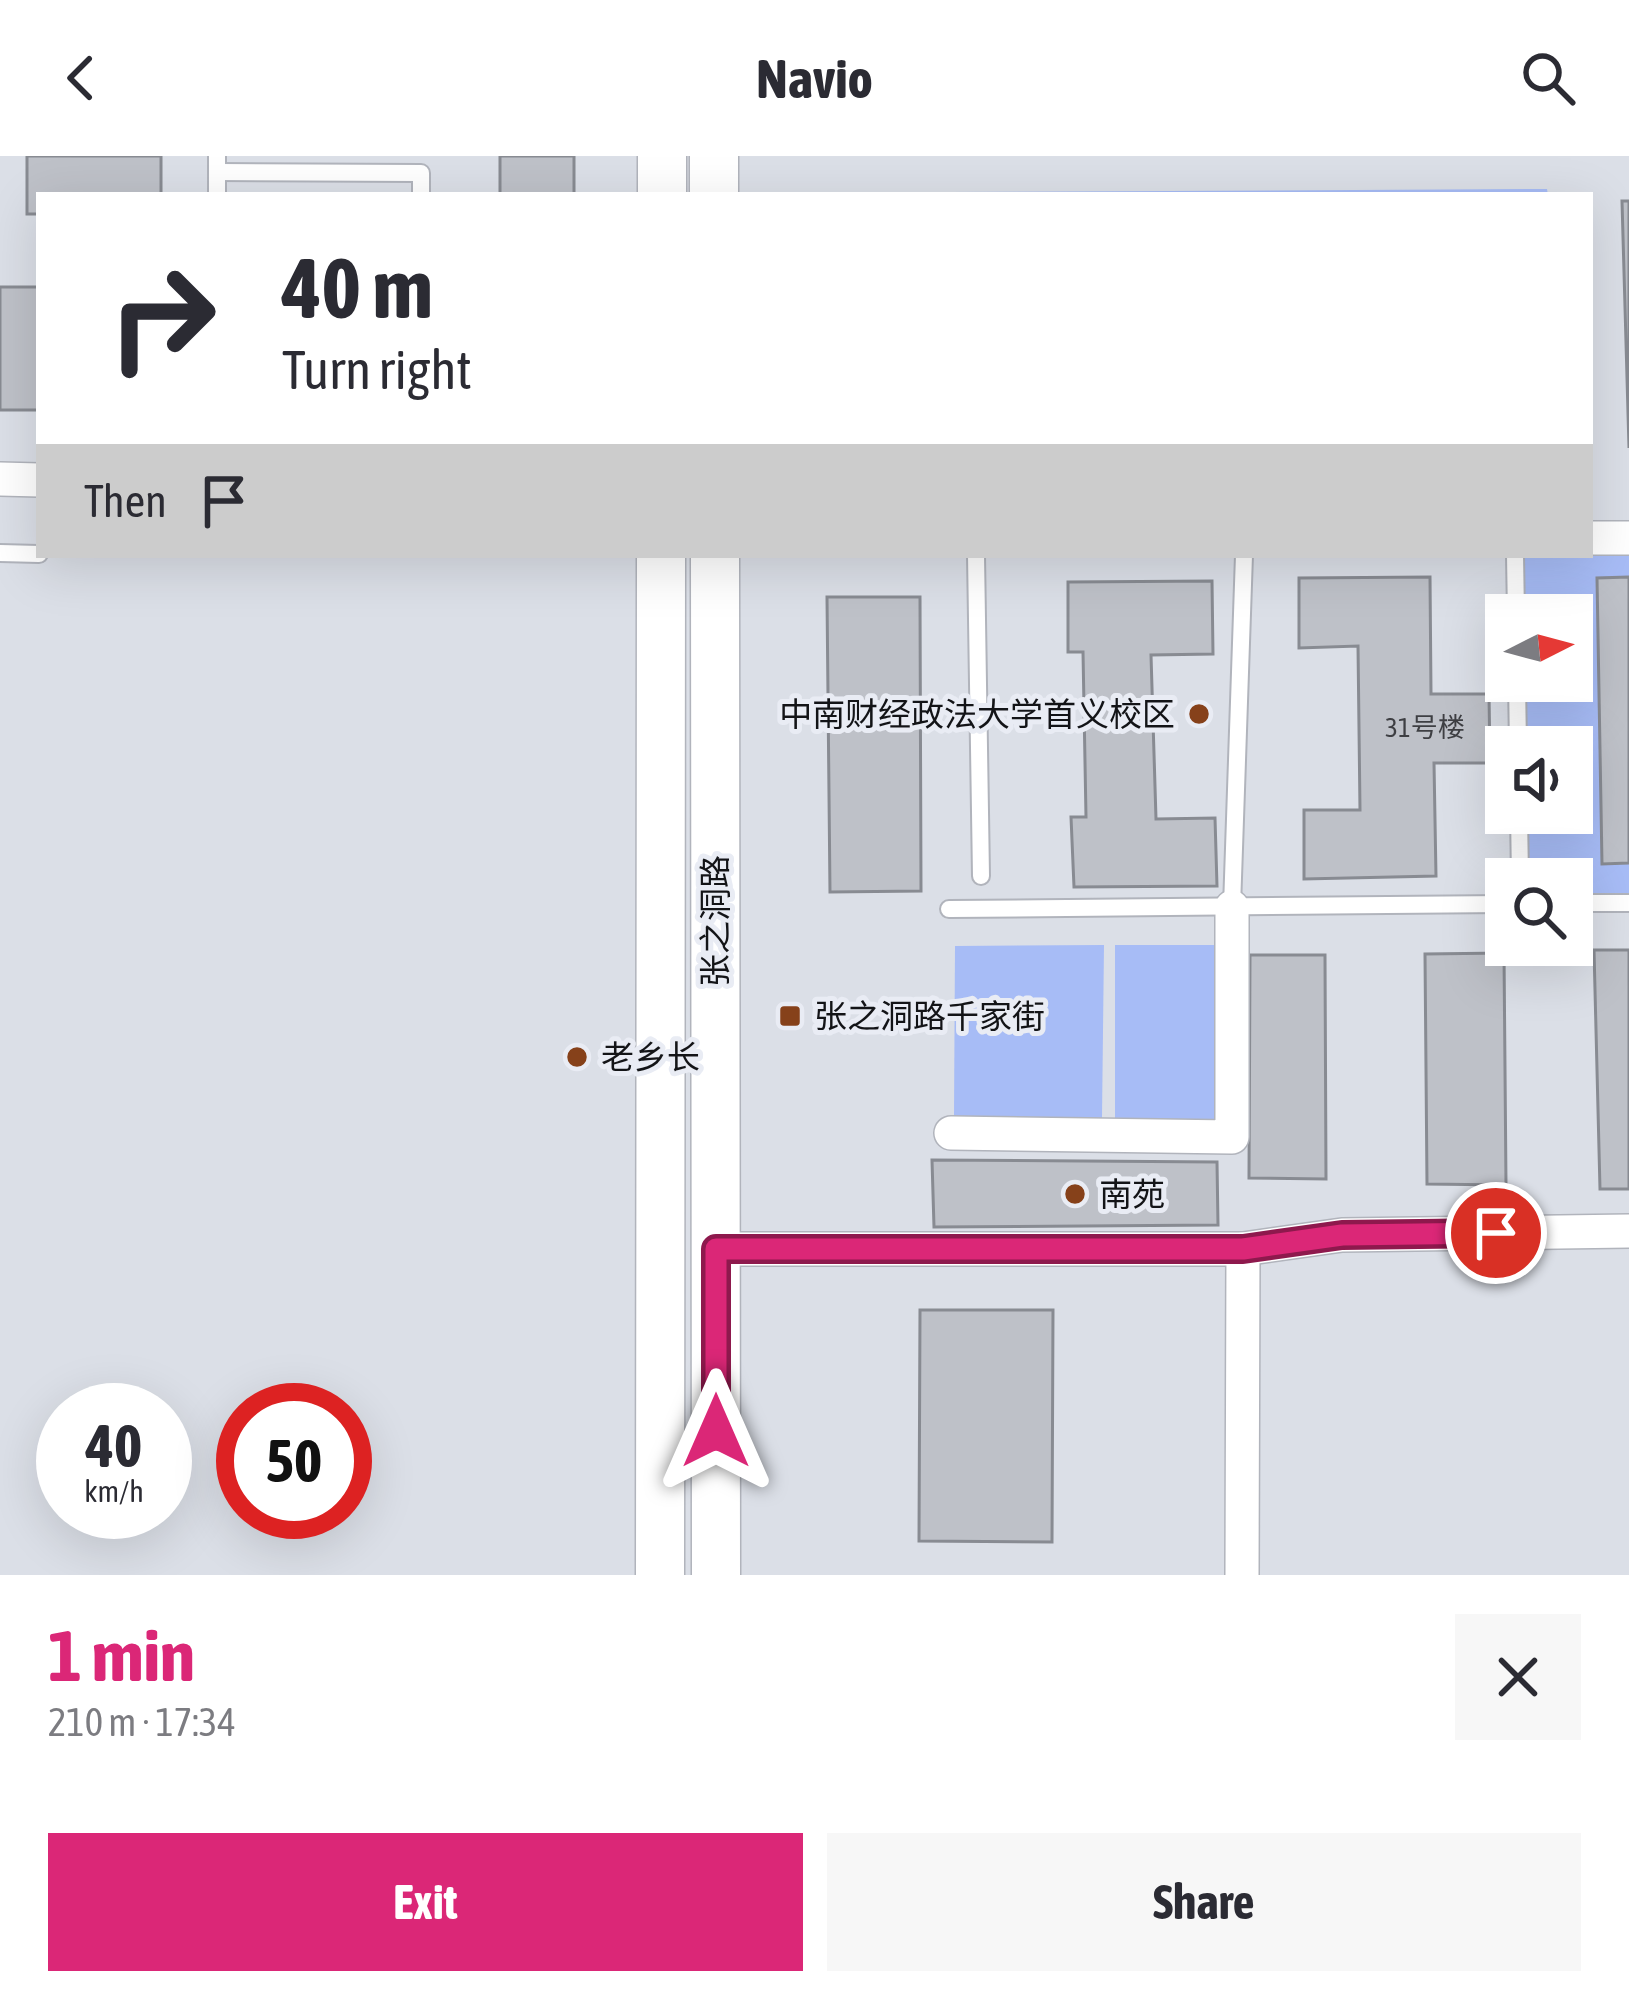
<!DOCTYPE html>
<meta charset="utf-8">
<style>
:root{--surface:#fff;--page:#f7f7f7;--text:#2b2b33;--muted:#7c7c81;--accent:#db2777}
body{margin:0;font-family:"Asap Condensed","Noto Sans SC",sans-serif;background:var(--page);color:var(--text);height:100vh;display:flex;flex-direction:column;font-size:45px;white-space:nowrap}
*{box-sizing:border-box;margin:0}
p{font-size:39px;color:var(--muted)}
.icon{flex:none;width:66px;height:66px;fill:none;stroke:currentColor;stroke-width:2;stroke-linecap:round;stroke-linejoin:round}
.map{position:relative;height:1419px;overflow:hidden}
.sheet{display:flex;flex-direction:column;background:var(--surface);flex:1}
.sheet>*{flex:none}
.guide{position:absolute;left:36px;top:36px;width:1557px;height:366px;border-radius:0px;box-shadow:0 12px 48px #0002;background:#fff;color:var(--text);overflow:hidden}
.needle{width:78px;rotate:84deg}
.fabs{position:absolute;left:1485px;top:438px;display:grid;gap:24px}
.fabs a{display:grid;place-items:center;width:108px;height:108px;border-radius:0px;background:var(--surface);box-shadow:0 12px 48px #0002;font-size:60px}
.speed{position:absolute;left:36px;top:1227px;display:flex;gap:24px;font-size:60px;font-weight:700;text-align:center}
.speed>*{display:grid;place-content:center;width:156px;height:156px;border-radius:50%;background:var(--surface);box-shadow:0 12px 48px #0002;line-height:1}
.speed small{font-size:30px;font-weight:400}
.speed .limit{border:18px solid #d22;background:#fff;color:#111}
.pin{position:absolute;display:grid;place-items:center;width:102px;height:102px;color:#fff;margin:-51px;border:6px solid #fff;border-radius:50%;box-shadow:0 3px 12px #0007}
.me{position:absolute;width:132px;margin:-66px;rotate:0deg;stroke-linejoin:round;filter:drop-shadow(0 0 9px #0008)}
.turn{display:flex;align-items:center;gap:42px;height:252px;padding:0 48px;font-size:54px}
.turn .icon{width:156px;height:156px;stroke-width:2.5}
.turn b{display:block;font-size:84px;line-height:102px}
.then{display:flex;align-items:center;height:114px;padding:0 48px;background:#0003;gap:24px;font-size:45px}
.round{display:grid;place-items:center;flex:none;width:126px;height:126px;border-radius:0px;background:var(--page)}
.head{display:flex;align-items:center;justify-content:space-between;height:204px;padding:0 48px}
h1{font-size:72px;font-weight:700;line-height:90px;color:var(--accent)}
.primary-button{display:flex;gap:24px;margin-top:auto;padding:24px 48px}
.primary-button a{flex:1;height:138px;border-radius:0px;background:var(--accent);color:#fff;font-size:48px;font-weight:700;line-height:138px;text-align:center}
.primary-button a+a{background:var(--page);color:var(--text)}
header{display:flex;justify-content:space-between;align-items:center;height:156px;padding:0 48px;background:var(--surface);font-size:54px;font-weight:700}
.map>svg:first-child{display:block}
.green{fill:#a7bcf6}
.building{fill:#bec1c8;stroke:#888b92;stroke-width:3}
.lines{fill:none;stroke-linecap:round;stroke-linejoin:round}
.lane-casing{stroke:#b1b4bc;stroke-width:20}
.street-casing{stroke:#b1b4bc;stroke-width:36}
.secondary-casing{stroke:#b1b4bc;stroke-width:51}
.lane{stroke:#fff;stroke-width:16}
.street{stroke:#fff;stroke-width:33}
.secondary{stroke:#fff;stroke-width:48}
.route-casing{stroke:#8e194d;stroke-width:30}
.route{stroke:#db2777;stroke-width:21}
.poi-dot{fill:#86411a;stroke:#e9ecf4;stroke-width:4.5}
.labels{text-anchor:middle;stroke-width:10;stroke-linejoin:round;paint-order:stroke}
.number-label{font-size:27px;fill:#3e3f43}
.poi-label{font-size:33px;fill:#131417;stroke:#e9ecf4;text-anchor:start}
.street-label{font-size:33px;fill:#131417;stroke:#e9ecf4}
</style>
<header><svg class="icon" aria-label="back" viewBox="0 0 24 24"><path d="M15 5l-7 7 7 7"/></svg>Navio<svg class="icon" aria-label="search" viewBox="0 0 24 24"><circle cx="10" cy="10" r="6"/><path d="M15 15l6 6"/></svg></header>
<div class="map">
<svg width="1629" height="1419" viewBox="0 0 1629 1419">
<rect width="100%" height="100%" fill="#dbdfe7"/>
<g class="green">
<path d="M1547,33L1548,39H948V36Z"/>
<path d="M1629,397V746L1572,747V723H1520L1521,657H1572V591H1521V525H1572V459H1522V400Z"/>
<path d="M1104,789L1102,962L954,961L955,790Z"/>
<path d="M1115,789H1219L1220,966L1115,964Z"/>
</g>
<g class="building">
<path d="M27,0H161V39H39V58H27Z"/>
<rect x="500" y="0" width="74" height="39"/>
<path d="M1622,45H1629V292Z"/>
<rect x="0" y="131" width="39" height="123"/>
<path d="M1430,421L1431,538H1489L1490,607H1434L1436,720L1304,723V654H1360L1358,490L1299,492V422Z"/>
<path d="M1629,421V707L1602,708L1597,422Z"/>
<path d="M1212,425L1213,498L1151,499L1156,663L1215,662L1217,730L1074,731L1071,661H1086L1083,496H1068V426Z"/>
<path d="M827,441H920L921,735L830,736Z"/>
<path d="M1594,794H1629V1033H1600Z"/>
<path d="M1504,797L1506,1029L1427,1028L1425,798Z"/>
<path d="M1250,799H1325L1326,1023L1249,1022Z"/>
<path d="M932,1004L1217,1006L1218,1069L934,1071Z"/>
<path d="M920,1154H1053L1052,1386L919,1385Z"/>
</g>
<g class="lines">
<g class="lane-casing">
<g id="lane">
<path d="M217,16L421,17V39"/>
<path d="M217,39V0"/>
<path d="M0,397L39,398"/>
<path d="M976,399L981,720"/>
<path d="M1515,399L1516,459"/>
<path d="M1517,525L1518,591"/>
<path d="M1519,657L1520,723"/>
<path d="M1572,747H1629"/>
<path d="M1232,751L1244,399"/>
<path d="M949,753L1506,748"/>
</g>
</g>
<g class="street-casing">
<g id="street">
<path d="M0,323L39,324"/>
<path d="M1590,382H1629"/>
<path d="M951,977L1232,981V751"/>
<path d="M716,1093H1243L1342,1079L1629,1075"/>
<path d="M1242,1419L1243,1093"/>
</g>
</g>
<g class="secondary-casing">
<g id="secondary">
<path d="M662,39V0"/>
<path d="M714,39V0"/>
<path d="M715,399L716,1419"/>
<path d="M660,1419L661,399"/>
</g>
</g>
<use href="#lane" class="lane"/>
<use href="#street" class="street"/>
<use href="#secondary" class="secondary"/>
</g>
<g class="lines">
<g class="route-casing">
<path id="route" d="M716,1275V1093H1243L1342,1079L1496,1077"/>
</g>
<use href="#route" class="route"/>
</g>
<g class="poi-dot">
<circle cx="1199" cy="558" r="12"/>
<rect x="778" y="848" width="24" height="24" rx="6"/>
<circle cx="577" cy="901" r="12"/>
<circle cx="1075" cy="1038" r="12"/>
</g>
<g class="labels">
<g class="number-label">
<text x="1425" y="581">31号楼</text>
</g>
<g class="poi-label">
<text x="1175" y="570" text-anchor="end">中南财经政法大学首义校区</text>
<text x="814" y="872">张之洞路千家街</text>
<text x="601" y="913">老乡长</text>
<text x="1099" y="1050">南苑</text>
</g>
<g class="street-label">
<text transform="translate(715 765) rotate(-90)" y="12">张之洞路</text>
</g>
</g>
</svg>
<div class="fabs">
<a><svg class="needle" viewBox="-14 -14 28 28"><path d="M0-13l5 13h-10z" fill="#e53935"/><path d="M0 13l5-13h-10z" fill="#7c7c81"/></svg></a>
<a><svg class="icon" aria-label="sound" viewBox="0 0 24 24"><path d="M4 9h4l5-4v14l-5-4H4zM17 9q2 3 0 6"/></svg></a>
<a><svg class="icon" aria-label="search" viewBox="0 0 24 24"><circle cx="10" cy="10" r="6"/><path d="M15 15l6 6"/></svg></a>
</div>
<div class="speed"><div>40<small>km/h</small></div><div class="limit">50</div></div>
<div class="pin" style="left:1496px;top:1077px;background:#d93025"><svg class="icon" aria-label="arrive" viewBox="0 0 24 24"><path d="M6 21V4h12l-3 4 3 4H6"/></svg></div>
<svg class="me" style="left:716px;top:1275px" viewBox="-20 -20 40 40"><path d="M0-17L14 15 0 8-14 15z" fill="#db2777" stroke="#fff" stroke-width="4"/></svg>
<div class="guide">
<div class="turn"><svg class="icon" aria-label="right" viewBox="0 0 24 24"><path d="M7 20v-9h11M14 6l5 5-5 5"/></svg><div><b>40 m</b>Turn right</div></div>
<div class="then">Then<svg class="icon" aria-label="arrive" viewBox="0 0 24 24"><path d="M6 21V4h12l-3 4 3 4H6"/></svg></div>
</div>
</div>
<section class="sheet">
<div class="head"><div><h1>1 min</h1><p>210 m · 17:34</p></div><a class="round"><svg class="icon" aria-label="close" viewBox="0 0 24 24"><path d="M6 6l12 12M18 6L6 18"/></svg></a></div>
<div class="primary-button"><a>Exit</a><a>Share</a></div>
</section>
